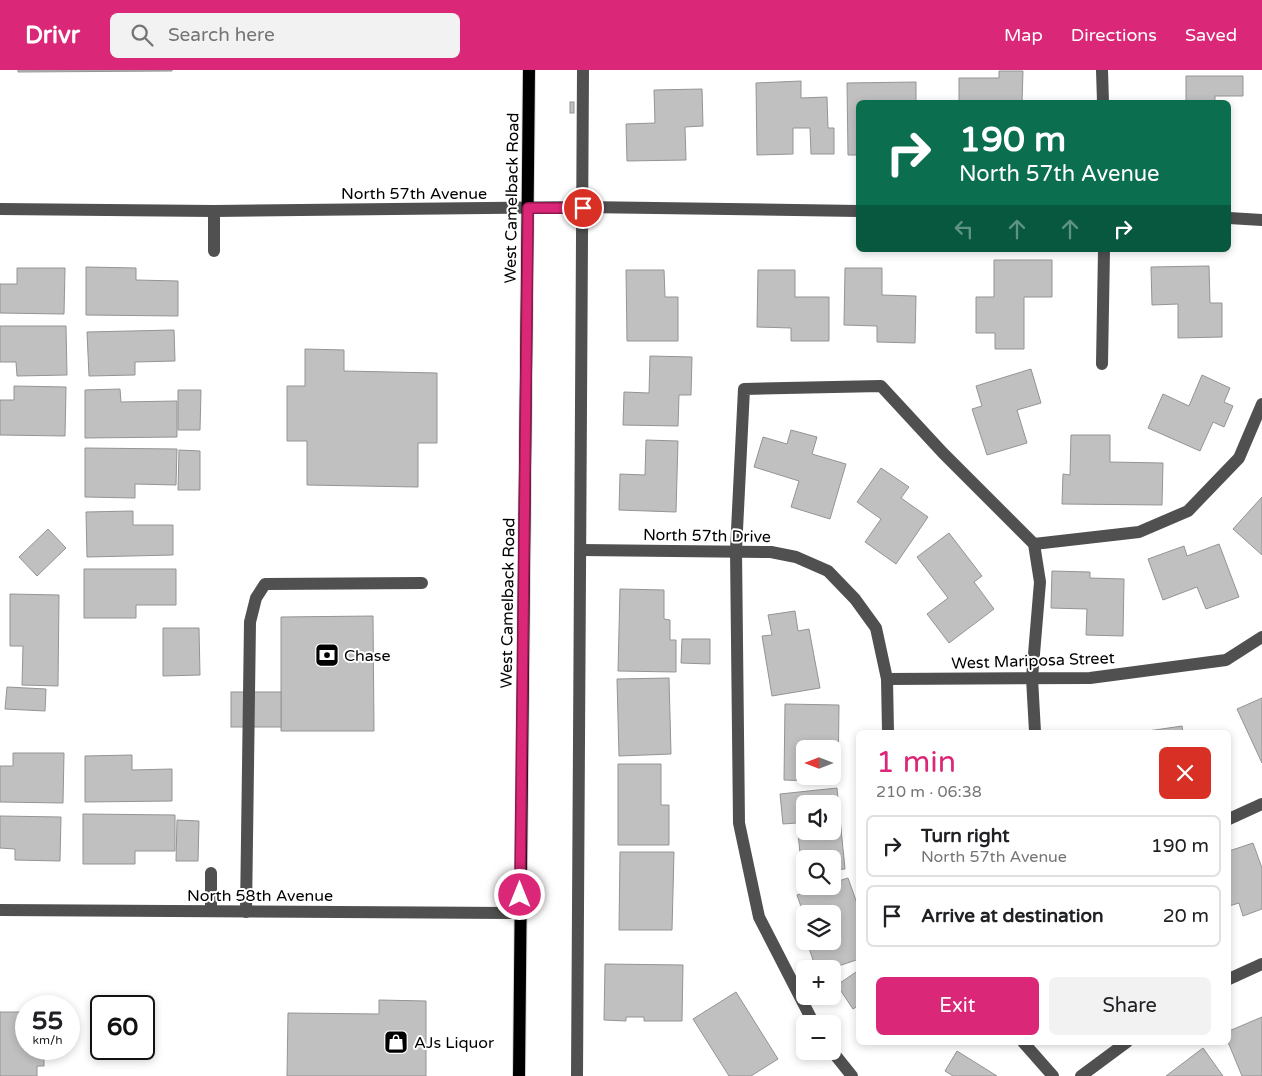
<!DOCTYPE html>
<meta charset="utf-8">
<style>
:root{--surface:#fff;--page:#f2f2f2;--text:#202124;--muted:#757577;--line:#e0e0e0;--accent:#db2777}
body{margin:0;font-family:"Varela Round",sans-serif;background:var(--page);color:var(--text);height:100vh;display:flex;flex-direction:column;font-size:19px;white-space:nowrap}
*{box-sizing:border-box;margin:0}
p{font-size:16px;color:var(--muted)}
.icon{flex:none;width:28px;height:28px;fill:none;stroke:currentColor;stroke-width:2;stroke-linecap:round;stroke-linejoin:round}
.map{position:relative;flex:1;overflow:hidden}
.details{position:absolute;left:856px;top:660px;width:375px;height:315px;display:flex;flex-direction:column;background:var(--surface);border-radius:8px;box-shadow:0 2px 8px #0003}
.details>*{flex:none}
.top-card{position:absolute;left:856px;top:30px;width:375px;height:152px;border-radius:8px;box-shadow:0 2px 8px #0003;background:#0b6e4f;color:#fff;overflow:hidden}
.needle{width:32px;rotate:270deg}
.controls{position:absolute;left:796px;top:670px;display:grid;gap:10px}
.controls a{display:grid;place-items:center;width:45px;height:45px;border-radius:8px;background:var(--surface);box-shadow:0 2px 8px #0003;font-size:25px}
.speed{position:absolute;left:15px;top:925px;display:flex;gap:10px;font-size:25px;font-weight:700;text-align:center}
.speed>*{display:grid;place-content:center;width:65px;height:65px;border-radius:50%;background:var(--surface);box-shadow:0 2px 8px #0003;line-height:1}
.speed small{font-size:12px;font-weight:400}
.speed .limit{border:2px solid #111;border-radius:8px;background:#fff;color:#111}
.pin{position:absolute;display:grid;place-items:center;width:42px;height:42px;color:#fff;margin:-21px;border:2px solid #fff;border-radius:50%;box-shadow:0 1px 5px #0007}
.me{position:absolute;width:55px;margin:-28px;rotate:0deg;stroke-linejoin:round;filter:drop-shadow(0 0 4px #0008)}
.turn{display:flex;align-items:center;gap:18px;height:105px;padding:0 20px;font-size:22px}
.turn .icon{width:65px;height:65px;stroke-width:2.5}
.turn b{display:block;font-size:35px;line-height:42px}
.lanes{display:flex;align-items:center;height:48px;padding:0 20px;background:#0003;justify-content:center;gap:25px;direction:ltr}
.lanes .off{opacity:.35}
.round{display:grid;place-items:center;flex:none;width:52px;height:52px;border-radius:8px;background:var(--page)}
.overview{display:flex;align-items:center;justify-content:space-between;height:85px;padding:0 20px}
h1{font-size:30px;font-weight:600;line-height:38px;color:var(--accent)}
.primary-button{display:flex;gap:10px;margin-top:auto;padding:10px 20px}
.primary-button a{flex:1;height:58px;border-radius:8px;background:var(--accent);color:#fff;font-size:20px;font-weight:600;line-height:58px;text-align:center}
.primary-button a+a{background:var(--page);color:var(--text)}
ul{padding:0;list-style:none}
li{display:flex;align-items:center;gap:15px;height:62px;margin:0 10px 8px;padding:0 10px;border:2px solid var(--line);border-radius:8px}
li div{flex:1}
li b{display:block;font-size:19px}
li em{font-style:normal}
header{display:flex;align-items:center;gap:30px;box-sizing:border-box;height:70px;padding:0 25px;background:var(--accent);color:#fff}
header strong{font-size:24px}
nav{display:flex;gap:28px;margin-inline-start:auto;font-size:18px}
.search{width:350px;height:45px;background:var(--page);display:flex;align-items:center;gap:12px;box-sizing:border-box;padding:0 18px;border-radius:8px;color:var(--muted);font-size:19px}
.map>svg:first-child{display:block}
.building{fill:#c0c0c0;stroke:#949494;fill-rule:evenodd}
.lines{fill:none;stroke-linecap:round;stroke-linejoin:round}
.major-casing{stroke:#dbdbdb;stroke-width:14}
.minor{stroke:#505050;stroke-width:12}
.major{stroke:#000;stroke-width:12}
.route-casing{stroke:#8e194d;stroke-width:12}
.route{stroke:#db2777;stroke-width:9}
.labels{text-anchor:middle;stroke-width:4;stroke-linejoin:round;paint-order:stroke}
.street-label{font-size:16px;fill:#000;stroke:#fff}
.poi-label{font-size:16px;fill:#000;stroke:#fff;text-anchor:start}
</style>
<header>
<strong>Drivr</strong>
<div class="search"><svg class="icon" aria-label="search" viewBox="0 0 24 24"><circle cx="10" cy="10" r="6"/><path d="M15 15l6 6"/></svg>Search here</div>
<nav><a>Map</a><a>Directions</a><a>Saved</a></nav>
</header>
<div class="map">
<svg width="1262" height="1006" viewBox="0 0 1262 1006">
<rect width="100%" height="100%" fill="#fff"/>
<g class="building">
<path d="M18,0H172V1L18,2Z"/>
<path d="M999,1H1023L1022,32H959V8H999Z"/>
<path d="M1186,6H1243V26H1215V32H1186Z"/>
<path d="M801,11V28L827,27L828,58H834V84H811L810,58H793V84L757,85L756,13Z"/>
<path d="M916,12V32H859V85H848L847,13Z"/>
<path d="M702,19L703,56L685,57L686,90L627,91L626,54L655,53L654,20Z"/>
<rect x="570" y="32" width="4" height="11"/>
<path d="M994,190H1052V227H1024V279H995V263H976V227H994Z"/>
<path d="M1209,196L1210,233H1222V267L1178,268V234L1152,235L1151,197Z"/>
<path d="M86,197L136,198V210L178,211V246L86,245Z"/>
<path d="M17,198H65L64,244L0,243V214H17Z"/>
<path d="M845,198H882V225L916,226L915,273L877,272V256L844,255Z"/>
<path d="M626,200H664L665,227H678V271H627Z"/>
<path d="M758,200H795V227H829V271H791V258L757,257Z"/>
<path d="M0,256H66L67,305L17,306L16,292H0Z"/>
<path d="M174,260L175,291L135,292V305L89,306L87,262Z"/>
<path d="M305,279L344,280V301L437,303V373H418V417L307,415V371H287V316H305Z"/>
<path d="M650,286L692,287L691,325H679L678,356L623,355L624,322L649,323Z"/>
<path d="M1031,299L1041,333L1017,340L1027,373L987,385L972,339L982,336L976,316Z"/>
<path d="M1202,305L1230,318L1224,332L1233,336L1224,357L1213,352L1200,381L1148,358L1163,324L1189,336Z"/>
<path d="M14,316L66,317L65,366L0,365V330H14Z"/>
<path d="M120,319L121,332L177,331V367L85,368V320Z"/>
<path d="M178,320H201L200,360H178Z"/>
<path d="M791,360L817,367L812,384L846,394L830,449L791,437L799,411L754,397L763,367L787,374Z"/>
<path d="M1071,365H1110V392L1163,393L1162,435L1062,434L1063,404L1070,405Z"/>
<path d="M646,370L678,371L676,442L619,440L620,404L645,405Z"/>
<path d="M85,378L177,379L176,415L135,414V428L85,427Z"/>
<path d="M179,380L200,381V420H178Z"/>
<path d="M881,398L909,417L901,428L928,447L896,494L865,472L881,449L857,432Z"/>
<path d="M1262,427V485L1233,459Z"/>
<path d="M133,441V455H173V485L87,487L86,442Z"/>
<path d="M48,459L66,478L37,506L19,487Z"/>
<path d="M949,463L982,506L974,512L994,539L949,573L927,544L948,528L917,487Z"/>
<path d="M1219,474L1239,527L1206,539L1197,517L1163,530L1148,489L1184,476L1187,486Z"/>
<path d="M84,499H176V535H136V548H84Z"/>
<path d="M1052,501L1090,502V508L1124,509L1123,566L1086,565L1087,539L1051,538Z"/>
<path d="M620,519L664,520V549L670,550V570H676V602L618,601Z"/>
<path d="M10,524L59,525L58,616L22,615L23,576H10Z"/>
<path d="M795,541L798,561L809,559L820,618L772,626L762,566L772,565L768,545Z"/>
<path d="M373,546L374,661H281V547Z"/>
<path d="M163,558H199L200,605L163,606Z"/>
<path d="M682,569H710V594L681,593Z"/>
<path d="M669,608L671,684L619,686L617,609Z"/>
<path d="M7,617L46,619L45,641L5,639Z"/>
<rect x="231" y="622" width="50" height="35"/>
<path d="M1262,628V693L1237,639Z"/>
<path d="M785,634L839,635L838,712L784,710ZM805,679H832V706H805Z"/>
<path d="M1182,656L1183,662H1149L1148,661Z"/>
<path d="M13,683H64L63,733L0,732V696H13Z"/>
<path d="M132,685V700L172,699V731L85,732V686Z"/>
<path d="M618,694H661V735H669V775H618Z"/>
<path d="M837,718L845,799L832,800V789H805V803H802L797,753L783,754L780,724ZM805,734H832V761H805Z"/>
<path d="M83,744L175,745V781H135V794H83Z"/>
<path d="M0,746L61,747L60,791L15,790V779L0,778Z"/>
<path d="M177,750L199,751L198,791H176Z"/>
<path d="M1253,773L1262,798V839L1243,846L1239,833L1229,836V781Z"/>
<path d="M620,782H674L672,860H619Z"/>
<path d="M848,808L859,839V889L830,899H816L809,878L815,876L813,871H832V844H805V848L797,825L822,816H832V813Z"/>
<path d="M605,894L683,895L682,951H644V947H626V951L604,950Z"/>
<path d="M859,900V935L853,939L837,915Z"/>
<path d="M736,922L778,989L751,1006H729L693,949Z"/>
<path d="M379,930L426,931V1006H287L288,943L379,944Z"/>
<path d="M0,942H26V979H44V996H37V1006H0Z"/>
<path d="M1262,947V1006H1242L1228,972L1229,961Z"/>
<path d="M1203,978L1223,1006H1166Z"/>
<path d="M957,981L997,1006H953L945,1001Z"/>
</g>
<g class="lines">
<g class="major-casing">
<path id="major" d="M519,1006L529,0"/>
</g>
<g class="minor">
<path d="M1102,0L1103,32"/>
<path d="M0,139L214,141L583,137L859,141"/>
<path d="M1229,148L1262,150"/>
<path d="M214,181V141"/>
<path d="M1102,294L1104,180"/>
<path d="M1034,474L1139,462L1188,441L1239,388L1262,334"/>
<path d="M581,480L771,482L796,487L828,501L855,529L876,558L887,609L888,662"/>
<path d="M887,609L1090,608L1226,590L1262,567"/>
<path d="M1229,749L1262,734"/>
<path d="M211,803V841"/>
<path d="M0,840L520,843"/>
<path d="M246,842L250,552L256,528L265,514L422,513"/>
<path d="M1229,909L1262,894"/>
<path d="M814,954L759,847L739,753L736,480L744,319L881,316L943,383L1034,474L1040,512L1032,608L1035,662"/>
<path d="M1023,972L1053,1006"/>
<path d="M832,981L852,1006"/>
<path d="M577,1006L583,0"/>
<path d="M1081,1006L1127,972"/>
</g>
<use href="#major" class="major"/>
</g>
<g class="lines">
<g class="route-casing">
<path id="route" d="M520,825L528,138H583"/>
</g>
<use href="#route" class="route"/>
</g>
<defs>
<g id="bank-square" transform="scale(1.25)"><rect x="-9" y="-9" width="18" height="18" rx="4" fill="#000" stroke="#fff"/><path d="M-6-4H6V4H-6ZM0-2.3a2.3 2.3 0 1 0 0 4.6a2.3 2.3 0 1 0 0-4.6Z" fill="#fff"/></g>
<g id="shop-square" transform="scale(1.25)"><rect x="-9" y="-9" width="18" height="18" rx="4" fill="#000" stroke="#fff"/><path d="M-5-2.5h2.3a2.7 3.5 0 0 1 5.4 0H5L5.5 6h-11ZM-1.5-2.5h3a1.5 2.3 0 0 0-3 0Z" fill="#fff"/></g>
</defs>
<g fill-rule="evenodd">
<use href="#bank-square" x="327" y="585"/>
<use href="#shop-square" x="396" y="972"/>
</g>
<g class="labels">
<g class="street-label">
<text x="414" y="129">North 57th Avenue</text>
<text transform="translate(511 128) rotate(-89)" y="6">West Camelback Road</text>
<text transform="translate(707 465) rotate(1)" y="6">North 57th Drive</text>
<text transform="translate(507 533) rotate(-89)" y="6">West Camelback Road</text>
<text transform="translate(1033 590) rotate(-2)" y="6">West Mariposa Street</text>
<text x="260" y="831">North 58th Avenue</text>
</g>
<g class="poi-label">
<text x="344" y="591">Chase</text>
<text x="414" y="978">AJs Liquor</text>
</g>
</g>
</svg>
<div class="controls">
<a><svg class="needle" viewBox="-14 -14 28 28"><path d="M0-13l5 13h-10z" fill="#e53935"/><path d="M0 13l5-13h-10z" fill="#757577"/></svg></a>
<a><svg class="icon" aria-label="sound" viewBox="0 0 24 24"><path d="M4 9h4l5-4v14l-5-4H4zM17 9q2 3 0 6"/></svg></a>
<a><svg class="icon" aria-label="search" viewBox="0 0 24 24"><circle cx="10" cy="10" r="6"/><path d="M15 15l6 6"/></svg></a>
<a><svg class="icon" aria-label="layers" viewBox="0 0 24 24"><path d="M12 4l9 5-9 5-9-5zM3 14l9 5 9-5"/></svg></a>
<a>+</a>
<a>−</a>
</div>
<div class="speed"><div>55<small>km/h</small></div><div class="limit">60</div></div>
<div class="pin" style="left:583px;top:138px;background:#d93025"><svg class="icon" aria-label="arrive" viewBox="0 0 24 24"><path d="M6 21V4h12l-3 4 3 4H6"/></svg></div>
<svg class="me" style="left:520px;top:825px" viewBox="-20 -20 40 40"><circle r="17" fill="#db2777" stroke="#fff" stroke-width="3"/><path d="M0-11L8 9 0 5-8 9z" fill="#fff"/></svg>
<div class="top-card">
<div class="turn"><svg class="icon" aria-label="right" viewBox="0 0 24 24"><path d="M7 20v-9h11M14 6l5 5-5 5"/></svg><div><b>190 m</b>North 57th Avenue</div></div>
<div class="lanes"><svg class="icon off" aria-label="left" viewBox="0 0 24 24"><path d="M17 20v-9H6M10 6l-5 5 5 5"/></svg><svg class="icon off" aria-label="ahead" viewBox="0 0 24 24"><path d="M12 20V5M6 11l6-6 6 6"/></svg><svg class="icon off" aria-label="ahead" viewBox="0 0 24 24"><path d="M12 20V5M6 11l6-6 6 6"/></svg><svg class="icon" aria-label="right" viewBox="0 0 24 24"><path d="M7 20v-9h11M14 6l5 5-5 5"/></svg></div>
</div>
<section class="details">
<div class="overview"><div><h1>1 min</h1><p>210 m · 06:38</p></div><a class="round" style="background:#d93025;color:#fff"><svg class="icon" aria-label="close" viewBox="0 0 24 24"><path d="M6 6l12 12M18 6L6 18"/></svg></a></div>
<ul>
<li><svg class="icon" aria-label="right" viewBox="0 0 24 24"><path d="M7 20v-9h11M14 6l5 5-5 5"/></svg><div><b>Turn right</b><p>North 57th Avenue</p></div><em>190 m</em></li>
<li><svg class="icon" aria-label="arrive" viewBox="0 0 24 24"><path d="M6 21V4h12l-3 4 3 4H6"/></svg><div><b>Arrive at destination</b></div><em>20 m</em></li>
</ul>
<div class="primary-button"><a>Exit</a><a>Share</a></div>
</section>
</div>
